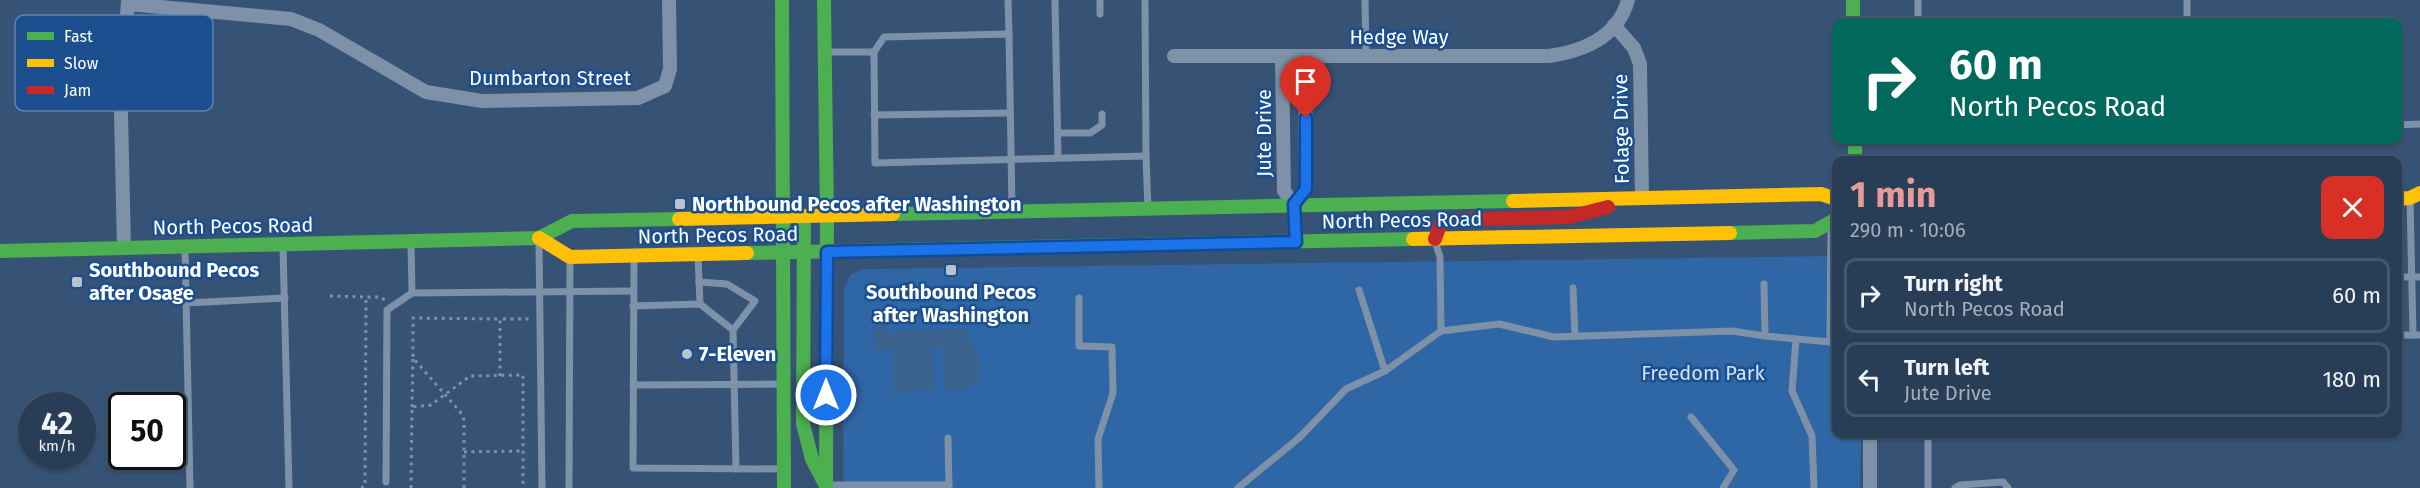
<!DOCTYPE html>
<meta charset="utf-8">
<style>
:root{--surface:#283e57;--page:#344961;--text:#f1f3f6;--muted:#a5aeba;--line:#44576d;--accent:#e69b98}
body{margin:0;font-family:"Fira Sans",sans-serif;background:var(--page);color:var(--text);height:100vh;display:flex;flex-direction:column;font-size:22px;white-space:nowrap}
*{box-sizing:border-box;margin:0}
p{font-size:20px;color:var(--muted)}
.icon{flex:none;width:33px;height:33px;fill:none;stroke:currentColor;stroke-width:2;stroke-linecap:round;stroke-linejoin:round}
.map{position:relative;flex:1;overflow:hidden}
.side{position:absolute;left:1832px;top:156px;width:570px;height:282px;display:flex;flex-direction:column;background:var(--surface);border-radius:12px;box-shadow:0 2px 4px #0004,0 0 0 2px var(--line)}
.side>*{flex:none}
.top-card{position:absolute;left:1832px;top:18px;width:570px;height:126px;border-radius:12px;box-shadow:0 2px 4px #0004,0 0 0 2px var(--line);background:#00695c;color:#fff;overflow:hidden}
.speed{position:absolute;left:18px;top:392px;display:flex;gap:12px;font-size:30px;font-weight:700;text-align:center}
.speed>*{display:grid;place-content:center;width:78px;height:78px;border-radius:50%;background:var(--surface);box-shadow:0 2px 4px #0004,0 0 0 2px var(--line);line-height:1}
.speed small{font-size:15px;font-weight:400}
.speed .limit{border:3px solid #111;border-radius:9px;background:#fff;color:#111}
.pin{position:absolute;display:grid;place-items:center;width:51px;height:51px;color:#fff;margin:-62px -26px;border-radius:50% 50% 50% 0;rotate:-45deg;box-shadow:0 0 6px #0007}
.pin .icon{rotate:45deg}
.me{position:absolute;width:66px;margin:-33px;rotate:0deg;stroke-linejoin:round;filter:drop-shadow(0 0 4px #0008)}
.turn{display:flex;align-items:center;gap:21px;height:126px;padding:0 18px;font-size:27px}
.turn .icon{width:78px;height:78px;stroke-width:2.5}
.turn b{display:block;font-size:42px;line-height:51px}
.round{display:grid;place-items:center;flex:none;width:63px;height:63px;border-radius:12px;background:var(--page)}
.head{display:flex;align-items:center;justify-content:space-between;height:102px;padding:0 18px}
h1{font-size:36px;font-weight:700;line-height:45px;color:var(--accent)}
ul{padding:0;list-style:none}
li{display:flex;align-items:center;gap:18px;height:75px;margin:0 12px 9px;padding:0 6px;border:3px solid var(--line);border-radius:12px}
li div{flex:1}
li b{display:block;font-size:22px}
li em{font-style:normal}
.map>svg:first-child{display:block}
.green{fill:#2f66a5}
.water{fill:#3b618d}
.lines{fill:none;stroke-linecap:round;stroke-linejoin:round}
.path{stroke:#7d92a8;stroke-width:3;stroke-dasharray:3 4.5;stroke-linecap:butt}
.lane{stroke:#7d92a8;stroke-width:7}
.street{stroke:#7d92a8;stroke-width:14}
.fast{stroke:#4caf50;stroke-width:14}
.slow{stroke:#ffc107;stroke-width:14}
.jam{stroke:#c62828;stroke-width:14}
.route-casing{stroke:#114b97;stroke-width:15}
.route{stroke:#1a73e8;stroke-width:10}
.poi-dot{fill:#b9c2ce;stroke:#1b4f8f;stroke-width:2}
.labels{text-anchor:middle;stroke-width:5;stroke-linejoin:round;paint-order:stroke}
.street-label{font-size:20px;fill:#fff;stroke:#1b4f8f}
.poi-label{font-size:20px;font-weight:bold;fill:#fff;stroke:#1b4f8f;text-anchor:start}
.park-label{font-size:20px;fill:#cfe3fa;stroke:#1b4f8f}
.key{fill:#1b4f8f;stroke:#5f84b1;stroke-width:1.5}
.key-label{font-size:16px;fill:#fff}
</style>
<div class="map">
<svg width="2420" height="488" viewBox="0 0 2420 488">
<rect width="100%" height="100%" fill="#365274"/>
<path class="green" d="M1836,256V434H1861L1860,488H843L844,288L850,275L863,269Z"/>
<path class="water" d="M887,327V335L891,337L893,331L965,330L981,364L977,381C969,390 956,394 945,388L943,354L946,352V348H933L934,390L893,391V352L889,349L874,350V328Z"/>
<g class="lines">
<g class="path">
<path d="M330,296L366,297"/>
<path d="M500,376V319H529"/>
<path d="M412,407L413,358"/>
<path d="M464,452L523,451"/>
<path d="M361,488L365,486L366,297H380L385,300"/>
<path d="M411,488L412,407L431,405L470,376L523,375V488"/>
<path d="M464,488V420L462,414L413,358V318L500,319"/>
</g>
<g class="lane">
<path d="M1008,0L1009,34"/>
<path d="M1055,0L1058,157"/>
<path d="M1100,0V14"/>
<path d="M1145,0L1146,156"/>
<path d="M1365,0L1366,57"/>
<path d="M1918,0V22"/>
<path d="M2187,0V22"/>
<path d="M827,52H874L875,163L1146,156L1148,208"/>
<path d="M874,52L884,37L1009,34L1012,209"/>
<path d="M874,115L1010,113"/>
<path d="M2397,125L2420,124"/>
<path d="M1058,133H1090L1102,125V114"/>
<path d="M2410,199L2413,335"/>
<path d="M1831,224L1830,342H1836"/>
<path d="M1435,241L1440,257L1441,331"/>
<path d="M539,242L542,488"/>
<path d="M411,243L412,293L633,291"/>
<path d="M283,247L289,488"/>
<path d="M185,248L190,488"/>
<path d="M698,256L700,304"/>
<path d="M634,259L633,468L782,469"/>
<path d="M2397,277H2420"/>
<path d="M699,282L727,284L755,301L733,330"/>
<path d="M1764,284L1765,336L1830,342"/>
<path d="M1573,288L1575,336"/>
<path d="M1359,290L1385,371"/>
<path d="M1079,298V346L1112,347L1113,393L1098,439L1099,488"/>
<path d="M186,303L285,298"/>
<path d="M633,306L700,304L733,330L736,469"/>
<path d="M2397,335H2420"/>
<path d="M1796,339L1792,391L1812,436L1814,488"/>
<path d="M633,385L784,384"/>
<path d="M1691,417L1734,470L1723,488"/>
<path d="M1928,434V488"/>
<path d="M948,438L949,488"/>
<path d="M386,482L387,310L412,293"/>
<path d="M828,485H949"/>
<path d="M569,488L570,260"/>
<path d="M1238,488L1300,437L1346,389L1385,371L1441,331L1499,324L1554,337L1732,331L1765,336"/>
<path d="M1955,488L1960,485L2003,482L2008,488"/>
</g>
<g class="street">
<path d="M128,4L291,19L319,30L426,92L482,101L638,98L665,86L670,69L669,0"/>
<path d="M1614,25L1634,48L1640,64L1642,198"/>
<path d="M1174,56H1549C1584,51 1618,37 1628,0"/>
<path d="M1282,57L1284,191L1294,204L1296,242"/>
<path d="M1294,204L1306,189L1305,57"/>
<path d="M124,248L121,113L128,0"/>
<path d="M1870,434V488"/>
</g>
<g class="fast">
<path d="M782,0L784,488"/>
<path d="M824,0L827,216L826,488"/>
<path d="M1853,0V22"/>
<path d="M1855,140V160"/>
<path d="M893,214L1513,201"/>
<path d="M804,216L803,424L812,459L824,482"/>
<path d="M1730,233L1815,231L1836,219"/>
<path d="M0,251L539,238L572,221L679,219"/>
<path d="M747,253L1413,239"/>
</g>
<g class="slow">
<path d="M2397,199L2410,198L2420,193"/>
<path d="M1513,201L1821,194L1836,199"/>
<path d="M679,219L893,214"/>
<path d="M539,238L570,257L747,253"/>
<path d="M1413,239L1730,233"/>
</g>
<path class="jam" d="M1435,239L1440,225L1450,220L1569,217L1608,207"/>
</g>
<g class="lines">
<g class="route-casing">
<path id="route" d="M826,395L827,252L1296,242L1294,204L1306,189V118"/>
</g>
<use href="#route" class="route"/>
</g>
<g class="poi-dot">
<rect x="674" y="198" width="12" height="12" rx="3"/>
<rect x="945" y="264" width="12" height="12" rx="3"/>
<rect x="71" y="276" width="12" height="12" rx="3"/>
<circle cx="687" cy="354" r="6"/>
</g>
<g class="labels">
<g class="street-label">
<text x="1399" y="44">Hedge Way</text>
<text x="550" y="85">Dumbarton Street</text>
<text transform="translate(1621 129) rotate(-91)" y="7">Folage Drive</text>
<text transform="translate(1264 133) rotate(-90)" y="7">Jute Drive</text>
<text transform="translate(1402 220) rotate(-1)" y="7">North Pecos Road</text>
<text transform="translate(233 226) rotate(-1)" y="7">North Pecos Road</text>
<text transform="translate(718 235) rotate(-1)" y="7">North Pecos Road</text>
</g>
<g class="poi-label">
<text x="692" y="211">Northbound Pecos after Washington</text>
<text x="89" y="277">Southbound Pecos<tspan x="89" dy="23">after Osage</tspan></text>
<text x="951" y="299" text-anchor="middle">Southbound Pecos<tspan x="951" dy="23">after Washington</tspan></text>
<text x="699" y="361">7-Eleven</text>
</g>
<g class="park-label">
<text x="1703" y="380">Freedom Park</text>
</g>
</g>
<rect x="15" y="15" width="198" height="96" rx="9" class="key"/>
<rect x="27" y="32" width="27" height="8" fill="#4caf50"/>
<rect x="27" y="59" width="27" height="8" fill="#ffc107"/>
<rect x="27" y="86" width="27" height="8" fill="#c62828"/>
<g class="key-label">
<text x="64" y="42">Fast</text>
<text x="64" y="69">Slow</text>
<text x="64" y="96">Jam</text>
</g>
</svg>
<div class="speed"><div>42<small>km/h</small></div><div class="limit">50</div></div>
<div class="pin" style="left:1306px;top:118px;background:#d93025"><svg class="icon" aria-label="arrive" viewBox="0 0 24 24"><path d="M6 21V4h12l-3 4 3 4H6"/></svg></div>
<svg class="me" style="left:826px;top:395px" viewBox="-20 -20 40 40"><circle r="17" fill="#1a73e8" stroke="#fff" stroke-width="3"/><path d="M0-11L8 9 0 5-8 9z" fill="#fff"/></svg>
<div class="top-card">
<div class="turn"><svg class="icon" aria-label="right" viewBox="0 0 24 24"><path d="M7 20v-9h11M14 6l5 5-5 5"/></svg><div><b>60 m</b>North Pecos Road</div></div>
</div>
<section class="side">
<div class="head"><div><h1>1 min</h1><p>290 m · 10:06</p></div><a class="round" style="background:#d93025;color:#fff"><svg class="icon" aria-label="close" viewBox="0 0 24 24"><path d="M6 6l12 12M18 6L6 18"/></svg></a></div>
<ul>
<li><svg class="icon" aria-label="right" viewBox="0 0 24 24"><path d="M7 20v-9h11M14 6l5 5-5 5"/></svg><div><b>Turn right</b><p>North Pecos Road</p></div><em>60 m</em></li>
<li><svg class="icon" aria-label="left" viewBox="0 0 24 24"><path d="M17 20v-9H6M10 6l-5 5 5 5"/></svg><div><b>Turn left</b><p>Jute Drive</p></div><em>180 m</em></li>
</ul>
</section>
</div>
